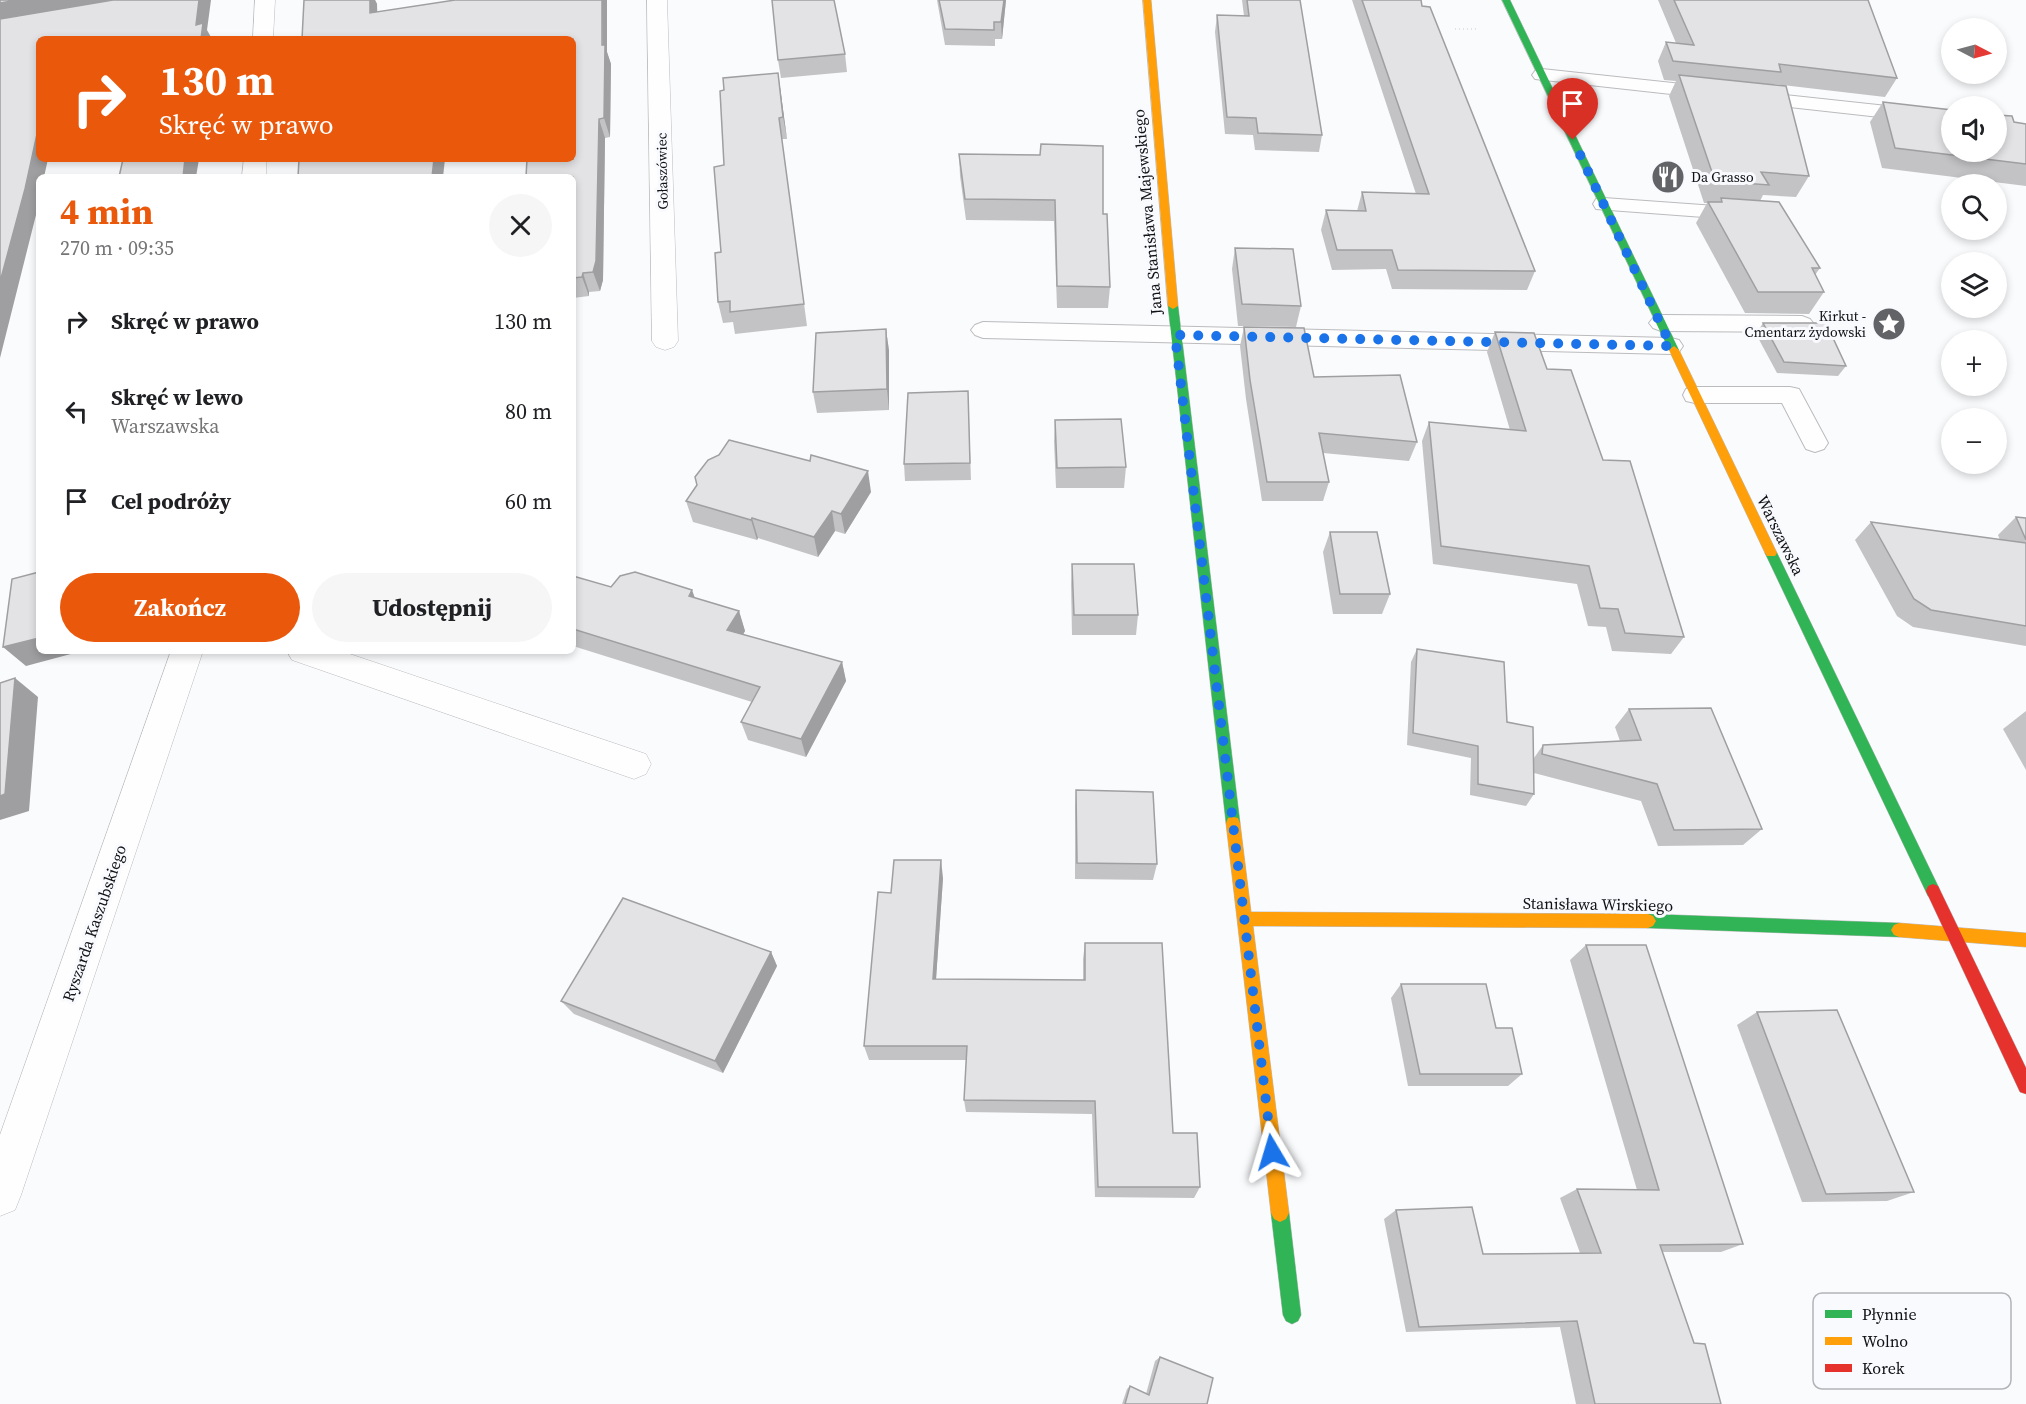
<!DOCTYPE html>
<html lang="pl">
<meta charset="utf-8">
<style>
:root{--surface:#fff;--page:#f6f6f6;--text:#202124;--muted:#757577;--accent:#ea580c}
body{margin:0;font-family:"Source Serif 4",serif;background:var(--page);color:var(--text);height:100vh;display:flex;flex-direction:column;font-size:22px;white-space:nowrap}
*{box-sizing:border-box;margin:0}
p{font-size:20px;color:var(--muted)}
.icon{flex:none;width:33px;height:33px;fill:none;stroke:currentColor;stroke-width:2;stroke-linecap:round;stroke-linejoin:round}
.map{position:relative;flex:1;overflow:hidden}
.details{position:absolute;left:36px;top:174px;width:540px;height:480px;display:flex;flex-direction:column;background:var(--surface);border-radius:9px;box-shadow:0 3px 9px #0003}
.details>*{flex:none}
.top-card{position:absolute;left:36px;top:36px;width:540px;height:126px;border-radius:9px;box-shadow:0 3px 9px #0003;background:#ea580c;color:#fff;overflow:hidden}
.needle{width:39px;rotate:96deg}
.controls{position:absolute;left:1941px;top:18px;display:grid;gap:12px}
.controls a{display:grid;place-items:center;width:66px;height:66px;border-radius:50%;background:var(--surface);box-shadow:0 3px 9px #0003;font-size:30px}
.pin{position:absolute;display:grid;place-items:center;width:51px;height:51px;color:#fff;margin:-62px -26px;border-radius:50% 50% 50% 0;rotate:-45deg;box-shadow:0 0 6px #0007}
.pin .icon{rotate:45deg}
.me{position:absolute;width:66px;margin:-33px;rotate:353deg;stroke-linejoin:round;filter:drop-shadow(0 0 4px #0008)}
.turn{display:flex;align-items:center;gap:21px;height:126px;padding:0 24px;font-size:27px}
.turn .icon{width:78px;height:78px;stroke-width:2.5}
.turn b{display:block;font-size:42px;line-height:51px}
.round{display:grid;place-items:center;flex:none;width:63px;height:63px;border-radius:32px;background:var(--page)}
.head{display:flex;align-items:center;justify-content:space-between;height:102px;padding:0 24px}
h1{font-size:36px;font-weight:700;line-height:45px;color:var(--accent)}
.primary-button{display:flex;gap:12px;margin-top:auto;padding:12px 24px}
.primary-button a{flex:1;height:69px;border-radius:36px;background:var(--accent);color:#fff;font-size:24px;font-weight:700;line-height:69px;text-align:center}
.primary-button a+a{background:var(--page);color:var(--text)}
ul{padding:0;list-style:none}
li{display:flex;align-items:center;gap:18px;height:90px;padding:0 24px}
li div{flex:1}
li b{display:block;font-size:22px}
li em{font-style:normal}
.map>svg:first-child{display:block}
.lines{fill:none;stroke-linecap:round;stroke-linejoin:round}
.lane-casing{stroke:#bbbbbe;stroke-width:2}
.street-casing{stroke:#bbbbbe;stroke-width:1}
.fast-casing{stroke:#bbbbbe;stroke-width:1}
.slow-casing{stroke:#bbbbbe;stroke-width:1}
.jam-casing{stroke:#bbbbbe;stroke-width:1}
.path{stroke:#e2e2e3;stroke-width:2;stroke-dasharray:1 3;stroke-linecap:butt}
.lane{fill:#fefeff;fill-rule:evenodd}
.street{fill:#fefeff;fill-rule:evenodd}
.fast{fill:#30b455;fill-rule:evenodd}
.slow{fill:#ff9f0a;fill-rule:evenodd}
.jam{fill:#e5322d;fill-rule:evenodd}
.wall{fill:#c3c3c6}
.shaded-wall{fill:#9f9fa1}
.building{fill:#e3e3e6;stroke:#9f9fa1;stroke-width:1.5}
.route{stroke:#1a73e8;stroke-width:10;stroke-dasharray:0 18}
.labels{text-anchor:middle;stroke-width:6;stroke-linejoin:round;paint-order:stroke}
.far-street-label{font-size:14px;fill:#101114;stroke:#f9fafe}
.far-poi-label{font-size:14px;fill:#101114;stroke:#f9fafe;text-anchor:start}
.street-label{font-size:16px;fill:#101114;stroke:#f9fafe}
.key{fill:#f9fafe;stroke:#b3b4b8;stroke-width:1.5}
.key-label{font-size:16px;fill:#101114}
</style>
<div class="map">
<svg width="2026" height="1404" viewBox="0 0 2026 1404">
<rect width="100%" height="100%" fill="#fafbfd"/>
<g class="lines">
<g class="lane-casing">
<g id="lane">
<path d="M1542,69L1952,113V125L1535,79L1532,75L1535,71Z"/>
<path d="M1604,198L1744,208L1752,209L1755,214L1752,219L1744,220L1596,209L1593,204L1596,199Z"/>
<path d="M1661,315L1802,316L1810,319L1814,324L1810,329L1802,332L1661,331L1653,328L1649,323L1653,318Z"/>
<path d="M983,322L1671,338L1679,340L1683,346L1679,352L1671,354L983,338L975,335L971,330L975,325Z"/>
<path d="M1695,387H1790L1799,389L1828,443L1824,449L1815,452L1806,449L1782,403H1695L1686,401L1683,395L1686,389Z"/>
</g>
</g>
<g class="street-casing">
<g id="street">
<path d="M255,0H275L273,39H253Z"/>
<path d="M647,0H667L678,341L674,347L665,350L656,347L652,341Z"/>
<path d="M244,159H266V177H242Z"/>
<path d="M171,651H203L21,1195L15,1210L0,1216V1135Z"/>
<path d="M287,651H341L646,754L651,764L646,774L634,779L292,660Z"/>
</g>
</g>
<g class="fast-casing">
<g id="fast">
<path d="M1502,0H1510L1679,350L1678,353L1674,354L1669,350Z"/>
<path d="M1173,303L1178,306L1240,823L1238,828L1233,829L1228,828L1226,823L1168,306Z"/>
<path d="M1771,548L1777,553L1938,886L1940,891L1938,896L1933,898L1928,896L1765,553Z"/>
<path d="M1648,914L1899,923L1904,925L1907,930L1904,935L1899,937L1648,928L1643,926L1640,921L1643,916Z"/>
<path d="M1280,1204L1286,1207L1289,1213L1301,1315L1298,1321L1292,1324L1286,1321L1283,1315L1271,1213L1274,1207Z"/>
</g>
</g>
<g class="slow-casing">
<g id="slow">
<path d="M1143,0H1151L1178,306L1173,309L1168,306Z"/>
<path d="M1674,346L1679,350L1777,553L1775,556H1767L1765,553L1669,350Z"/>
<path d="M1233,817L1238,818L1240,823L1251,912L1648,914L1653,916L1656,921L1653,926L1648,928L1253,926L1289,1213L1286,1219L1280,1222L1274,1219L1271,1213L1226,823L1228,818Z"/>
<path d="M1899,923L2026,933V947L1899,937L1894,935L1891,930L1894,925Z"/>
</g>
</g>
<g class="jam-casing">
<path id="jam" d="M1933,884L1938,886L2026,1068V1094L2020,1092L1926,891L1928,886Z"/>
</g>
<path class="path" d="M1455,29H1477"/>
<use href="#lane" class="lane"/>
<use href="#street" class="street"/>
<use href="#fast" class="fast"/>
<use href="#slow" class="slow"/>
<use href="#jam" class="jam"/>
</g>
<g class="wall">
<path d="M304,0H375L377,4V12L455,0H607V52L611,64L610,137L605,138L603,280L600,291L589,292V296L573,298V177H526L527,159H573V39H302Z"/>
<path d="M937,0H1006L1002,39H995V46L945,45Z"/>
<path d="M1242,0H1300L1322,135L1319,152L1255,150L1253,135L1225,134L1215,32L1217,15L1244,16Z"/>
<path d="M1352,0H1421L1422,6L1535,271L1527,290L1392,289L1386,269L1332,270L1321,230L1326,210L1357,211L1362,192L1416,194Z"/>
<path d="M1658,0H1868L1897,78L1885,97L1774,84V85L1809,176L1796,197L1763,195L1760,201L1820,268L1815,275L1824,292L1809,314L1745,313L1696,223L1707,203H1704L1669,96L1676,81L1664,80L1658,61L1666,42L1676,43Z"/>
<path d="M845,54L847,72L781,78L778,60Z"/>
<path d="M778,73L787,139H782L807,326L735,334L733,322L723,323L718,302L721,252L724,165V90Z"/>
<path d="M1883,102L2026,124V186L1882,168L1870,122Z"/>
<path d="M959,154L1103,214L1110,287L1108,308H1057L1054,221L966,220L960,176Z"/>
<path d="M1235,248L1301,306L1296,327L1238,326L1232,269Z"/>
<path d="M1763,323L1846,366L1838,376L1777,373L1756,334Z"/>
<path d="M1244,327L1314,377L1417,442L1409,461L1323,453L1329,482L1323,501H1262L1246,399L1240,346Z"/>
<path d="M886,329L889,351V410L817,413L813,392Z"/>
<path d="M1495,332L1547,369L1603,460L1684,637L1671,654L1612,651L1606,627L1588,626L1577,584L1433,564L1422,441L1429,422L1510,430L1487,352Z"/>
<path d="M968,391L971,480L905,481L904,464Z"/>
<path d="M1055,420L1126,467L1124,488H1056L1054,441Z"/>
<path d="M871,492L845,534L835,531L818,557L758,538L757,540L693,522L686,501Z"/>
<path d="M2016,517L2026,518V646L1913,627L1897,616L1855,540L1871,522L2000,540L1998,535Z"/>
<path d="M1330,532L1390,594L1382,614H1333L1323,552Z"/>
<path d="M1072,564L1138,615L1136,635H1072L1071,584Z"/>
<path d="M573,576L611,587L696,598L739,611L745,631L743,635L842,662L846,681L806,757L748,740L741,722L752,702L573,646Z"/>
<path d="M1417,649L1507,722L1534,758L1543,745L1620,741L1615,727L1629,709L1762,829L1743,845L1658,846L1641,801L1534,773V794L1526,806L1470,795L1471,758L1407,745L1411,662Z"/>
<path d="M2026,711V770L2003,729Z"/>
<path d="M1076,790L1157,864L1153,880L1075,879V807Z"/>
<path d="M943,878L936,979L1083,980V959L1085,943L1173,1133L1200,1187L1194,1198L1095,1197L1092,1114L966,1112L964,1100L966,1060H869L864,1046L891,893Z"/>
<path d="M1586,945L1743,1244L1721,1252H1662L1694,1343L1721,1404H1576L1560,1327L1406,1332L1384,1219L1396,1210L1483,1254L1580,1253L1560,1198L1577,1189L1637,1190L1570,960Z"/>
<path d="M771,952L777,966L723,1073L574,1014L561,1001Z"/>
<path d="M1401,984L1496,1028L1522,1074L1508,1086H1408L1391,998Z"/>
<path d="M1757,1012L1914,1192L1887,1201L1802,1202L1737,1025Z"/>
<path d="M1160,1357L1207,1404H1122L1127,1389L1130,1386L1146,1394L1155,1361Z"/>
</g>
<g class="shaded-wall">
<path d="M17,0H127L0,22V3Z"/>
<path d="M199,0H211L207,30L212,39H201L196,25Z"/>
<path d="M368,0H375L377,4L378,31L370,13Z"/>
<path d="M602,0H607V52L611,64L610,137L604,118Z"/>
<path d="M1004,0H1006L1002,39L1001,22Z"/>
<path d="M778,73L781,94L787,139L783,117Z"/>
<path d="M599,119L605,138L603,280L600,291L593,272Z"/>
<path d="M39,125V159H48L44,177H39V202L38,207L0,358V282Z"/>
<path d="M185,159H199L196,177H183Z"/>
<path d="M434,159H445L443,177H432Z"/>
<path d="M583,273L589,292V296L582,277Z"/>
<path d="M886,329L889,351V410L887,389Z"/>
<path d="M868,471L871,492L845,534L841,514Z"/>
<path d="M832,511L835,531L818,557L814,537Z"/>
<path d="M752,518L758,538L757,540L751,520Z"/>
<path d="M692,590L699,609L689,596Z"/>
<path d="M739,611L745,631L733,650L727,630Z"/>
<path d="M39,638V651H82L26,666L3,647Z"/>
<path d="M842,662L846,681L806,757L801,739Z"/>
<path d="M15,678L38,697L29,811L0,820V796Z"/>
<path d="M941,860L943,878L935,994L933,979Z"/>
<path d="M771,952L777,966L723,1073L715,1061Z"/>
</g>
<g class="building">
<path d="M0,0H17L0,3Z"/>
<path d="M113,0H199L196,25L203,23L201,39H39V125L25,189L0,282V19Z"/>
<path d="M304,0H370V13L455,0H602V45H605L604,118L599,119L596,261L593,272L583,273L582,277L573,278V177H526L527,159H573V39H302Z"/>
<path d="M772,0H834L845,54L778,60Z"/>
<path d="M939,0H1004L1001,22H994V30L945,29Z"/>
<path d="M1247,0H1300L1322,135L1258,133L1256,118L1227,117L1217,15L1249,16Z"/>
<path d="M1362,0H1421L1422,6L1430,7L1535,271L1398,270L1392,250H1337L1326,210L1366,211L1362,192L1429,194Z"/>
<path d="M1674,0H1868L1897,78L1779,64L1781,72L1673,61L1666,42L1694,45Z"/>
<path d="M778,73L783,117L779,118L804,304L730,312V301L718,302L715,253L721,252L714,167L724,165L720,91L724,90L723,78Z"/>
<path d="M1679,75L1786,86L1809,176L1761,172L1769,185L1715,181Z"/>
<path d="M1883,102L1952,110V152H1996V115L2012,116L2014,122L2026,124V164L1895,148Z"/>
<path d="M1041,144L1103,146V214H1107L1110,287L1057,286L1055,200L965,199L959,154L1040,155Z"/>
<path d="M123,159H185L183,177H119Z"/>
<path d="M299,159H434L432,177H298Z"/>
<path d="M1721,198L1779,202L1820,268H1812L1824,292H1758L1708,202H1722Z"/>
<path d="M1235,248L1293,249L1301,306L1242,304Z"/>
<path d="M1763,323H1826L1846,366L1784,362Z"/>
<path d="M1244,327L1304,328L1314,377L1400,375L1417,442L1319,433L1329,482H1267L1250,380Z"/>
<path d="M886,329L887,389L813,392L816,333Z"/>
<path d="M1495,332L1534,333L1547,369L1571,370L1603,460L1630,461L1684,637L1625,633L1618,609L1600,608L1589,566L1441,546L1429,422L1526,431Z"/>
<path d="M968,391L970,463L904,464L908,393Z"/>
<path d="M1121,419L1126,467L1057,468L1055,420Z"/>
<path d="M729,440L810,461L811,455L868,471L841,514L832,511L814,537L752,518L751,520L686,501L697,485L695,477L708,460L719,455Z"/>
<path d="M2016,517L2026,518V540Z"/>
<path d="M1871,522L2026,543V626L1931,610L1914,599Z"/>
<path d="M1330,532H1377L1390,594H1340Z"/>
<path d="M1072,564H1134L1138,615H1074Z"/>
<path d="M39,572V638L3,647L12,579Z"/>
<path d="M635,572L692,590L689,596L739,611L727,630L842,662L801,739L741,722L760,687L573,629V576L611,587L620,576Z"/>
<path d="M1417,649L1504,662L1507,722L1533,727L1534,794L1478,784V746L1413,733Z"/>
<path d="M15,678L5,794L0,796V683Z"/>
<path d="M1711,708L1762,829L1674,830L1657,784L1542,754L1543,745L1641,740L1629,709Z"/>
<path d="M1076,790L1153,792L1157,864L1077,863Z"/>
<path d="M894,860H941L933,979L1085,980V943H1162L1173,1133H1197L1200,1187H1098L1095,1101L964,1100L967,1046H864L878,892L891,893Z"/>
<path d="M623,898L771,952L715,1061L561,1001Z"/>
<path d="M1586,945H1646L1743,1244L1660,1245L1694,1343L1705,1344L1721,1404H1595L1577,1321L1419,1327L1396,1210L1472,1207L1483,1254L1601,1253L1577,1189L1659,1190Z"/>
<path d="M1401,984H1486L1496,1028H1512L1522,1074H1420Z"/>
<path d="M1837,1010L1914,1192L1826,1194L1757,1012Z"/>
<path d="M1160,1357L1213,1378L1207,1404H1125L1130,1386L1149,1395Z"/>
</g>
<g class="lines">
<path class="route" d="M1272,1152L1175,335L1671,346L1573,140"/>
</g>
<defs>
<g id="restaurant-disc" transform="scale(1.725)"><circle r="9.5" fill="#626366" stroke="#f9fafe"/><path d="M-5-6h1v4h1v-4h1v4h1v-4h1v5L-1.5 .5V6h-2V.5L-5-1ZM5-6V6H3V1.5H1.5Q1.5-4 5-6Z" fill="#fff"/></g>
<g id="sight-disc" transform="scale(1.725)"><circle r="9.5" fill="#626366" stroke="#f9fafe"/><path d="M0-6L1.8-2.2L6-1.7L2.9 1.2L3.7 5.4L0 3.3L-3.7 5.4L-2.9 1.2L-6-1.7L-1.8-2.2Z" fill="#fff"/></g>
</defs>
<g fill-rule="evenodd">
<use href="#restaurant-disc" x="1668" y="177"/>
<use href="#sight-disc" x="1889" y="324"/>
</g>
<g class="labels">
<g class="far-street-label">
<text transform="translate(662 171) rotate(-91)" y="5">Gołaszówiec</text>
</g>
<g class="far-poi-label">
<text x="1691" y="182">Da Grasso</text>
<text x="1866" y="321" text-anchor="end">Kirkut -<tspan x="1866" dy="16">Cmentarz żydowski</tspan></text>
</g>
<g class="street-label">
<text transform="translate(1147 212) rotate(-95)" y="6">Jana Stanisława Majewskiego</text>
<text transform="translate(1781 535) rotate(64)" y="6">Warszawska</text>
<text transform="translate(1598 904) rotate(1)" y="6">Stanisława Wirskiego</text>
<text transform="translate(94 923) rotate(-71)" y="6">Ryszarda Kaszubskiego</text>
</g>
</g>
<rect x="1813" y="1293" width="198" height="96" rx="9" class="key"/>
<rect x="1825" y="1310" width="27" height="8" fill="#30b455"/>
<rect x="1825" y="1337" width="27" height="8" fill="#ff9f0a"/>
<rect x="1825" y="1364" width="27" height="8" fill="#e5322d"/>
<g class="key-label">
<text x="1862" y="1320">Płynnie</text>
<text x="1862" y="1347">Wolno</text>
<text x="1862" y="1374">Korek</text>
</g>
</svg>
<div class="controls">
<a><svg class="needle" viewBox="-14 -14 28 28"><path d="M0-13l5 13h-10z" fill="#e53935"/><path d="M0 13l5-13h-10z" fill="#757577"/></svg></a>
<a><svg class="icon" aria-label="sound" viewBox="0 0 24 24"><path d="M4 9h4l5-4v14l-5-4H4zM17 9q2 3 0 6"/></svg></a>
<a><svg class="icon" aria-label="search" viewBox="0 0 24 24"><circle cx="10" cy="10" r="6"/><path d="M15 15l6 6"/></svg></a>
<a><svg class="icon" aria-label="layers" viewBox="0 0 24 24"><path d="M12 4l9 5-9 5-9-5zM3 14l9 5 9-5"/></svg></a>
<a>+</a>
<a>−</a>
</div>
<div class="pin" style="left:1573px;top:140px;background:#d93025"><svg class="icon" aria-label="arrive" viewBox="0 0 24 24"><path d="M6 21V4h12l-3 4 3 4H6"/></svg></div>
<svg class="me" style="left:1272px;top:1152px" viewBox="-20 -20 40 40"><path d="M0-17L14 15 0 8-14 15z" fill="#1a73e8" stroke="#fff" stroke-width="4"/></svg>
<div class="top-card">
<div class="turn"><svg class="icon" aria-label="right" viewBox="0 0 24 24"><path d="M7 20v-9h11M14 6l5 5-5 5"/></svg><div><b>130 m</b>Skręć w prawo</div></div>
</div>
<section class="details">
<div class="head"><div><h1>4 min</h1><p>270 m · 09:35</p></div><a class="round"><svg class="icon" aria-label="close" viewBox="0 0 24 24"><path d="M6 6l12 12M18 6L6 18"/></svg></a></div>
<ul>
<li><svg class="icon" aria-label="right" viewBox="0 0 24 24"><path d="M7 20v-9h11M14 6l5 5-5 5"/></svg><div><b>Skręć w prawo</b></div><em>130 m</em></li>
<li><svg class="icon" aria-label="left" viewBox="0 0 24 24"><path d="M17 20v-9H6M10 6l-5 5 5 5"/></svg><div><b>Skręć w lewo</b><p>Warszawska</p></div><em>80 m</em></li>
<li><svg class="icon" aria-label="arrive" viewBox="0 0 24 24"><path d="M6 21V4h12l-3 4 3 4H6"/></svg><div><b>Cel podróży</b></div><em>60 m</em></li>
</ul>
<div class="primary-button"><a>Zakończ</a><a>Udostępnij</a></div>
</section>
</div>
